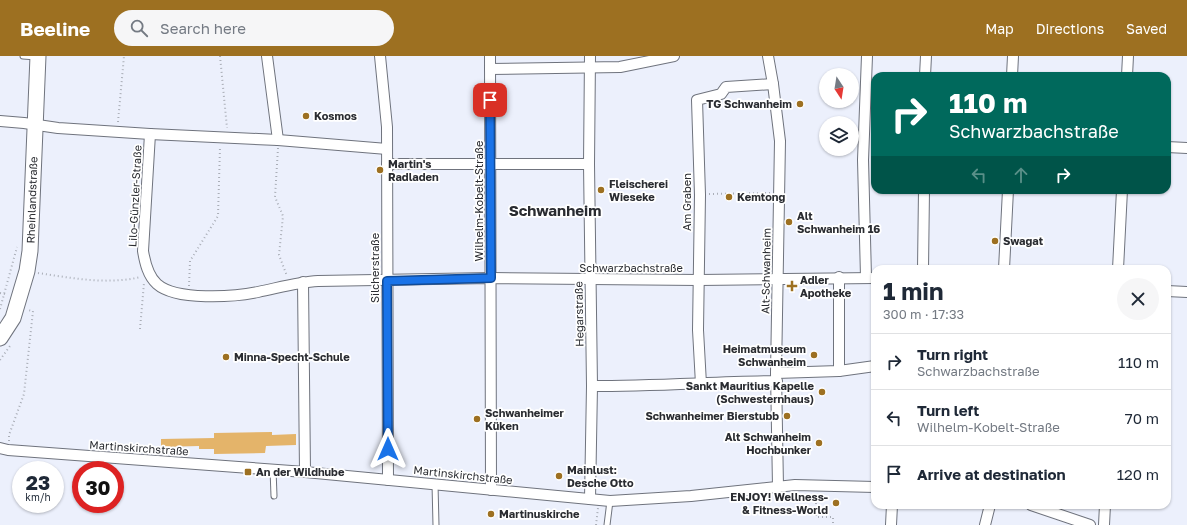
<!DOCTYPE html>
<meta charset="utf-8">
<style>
:root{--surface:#fff;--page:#f6f6f7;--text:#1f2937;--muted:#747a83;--line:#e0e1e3;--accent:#9d7021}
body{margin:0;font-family:"Golos Text",sans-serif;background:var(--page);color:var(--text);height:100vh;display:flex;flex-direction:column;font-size:15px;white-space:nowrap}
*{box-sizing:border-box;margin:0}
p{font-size:13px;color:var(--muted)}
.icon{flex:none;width:22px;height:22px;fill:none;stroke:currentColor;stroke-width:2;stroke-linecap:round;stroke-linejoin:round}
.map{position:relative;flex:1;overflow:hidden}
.drawer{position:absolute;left:871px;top:209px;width:300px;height:244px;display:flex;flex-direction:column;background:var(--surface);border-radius:12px;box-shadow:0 1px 3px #0004}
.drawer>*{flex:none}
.banner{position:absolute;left:871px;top:16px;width:300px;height:122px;border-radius:12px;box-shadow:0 1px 3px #0004;background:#00695c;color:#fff;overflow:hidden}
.needle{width:26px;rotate:168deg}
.tools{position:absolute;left:819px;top:12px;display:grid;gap:8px}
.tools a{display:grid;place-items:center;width:40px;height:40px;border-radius:50%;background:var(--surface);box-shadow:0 1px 3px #0004;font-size:20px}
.speed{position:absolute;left:12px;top:405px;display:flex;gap:8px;font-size:20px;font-weight:700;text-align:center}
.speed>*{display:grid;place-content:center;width:52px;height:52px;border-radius:50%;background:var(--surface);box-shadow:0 1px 3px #0004;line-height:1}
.speed small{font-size:10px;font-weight:400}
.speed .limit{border:6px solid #d22;background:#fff;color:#111}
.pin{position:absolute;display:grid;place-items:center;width:34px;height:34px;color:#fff;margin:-17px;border-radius:8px;box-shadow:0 2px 6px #0006}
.me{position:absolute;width:44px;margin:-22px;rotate:0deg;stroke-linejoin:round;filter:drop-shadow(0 0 3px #0008)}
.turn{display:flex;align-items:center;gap:14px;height:84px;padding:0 12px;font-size:18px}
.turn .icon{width:52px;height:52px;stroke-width:2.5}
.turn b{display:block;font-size:28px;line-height:34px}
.lanes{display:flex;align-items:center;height:38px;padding:0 12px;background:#0003;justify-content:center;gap:20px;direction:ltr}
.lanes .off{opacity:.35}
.round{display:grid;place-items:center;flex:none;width:42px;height:42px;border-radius:21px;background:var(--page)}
.summary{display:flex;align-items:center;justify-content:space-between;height:68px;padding:0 12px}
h1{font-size:24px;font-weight:700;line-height:30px}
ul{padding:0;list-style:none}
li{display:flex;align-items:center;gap:12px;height:56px;padding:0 12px;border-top:1px solid var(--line)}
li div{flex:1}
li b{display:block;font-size:15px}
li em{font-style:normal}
header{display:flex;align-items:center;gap:24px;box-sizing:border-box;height:56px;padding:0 20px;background:var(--accent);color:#fff}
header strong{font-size:19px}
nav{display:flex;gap:22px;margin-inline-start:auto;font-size:14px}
.search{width:280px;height:36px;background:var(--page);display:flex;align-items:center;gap:10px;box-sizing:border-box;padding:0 14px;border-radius:22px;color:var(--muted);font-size:15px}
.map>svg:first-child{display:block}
.green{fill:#e4b46a}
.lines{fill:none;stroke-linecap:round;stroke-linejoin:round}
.lane-casing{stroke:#6f737d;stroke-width:7}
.street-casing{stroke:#6f737d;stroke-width:12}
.secondary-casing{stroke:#6f737d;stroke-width:17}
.path{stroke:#aaaeb7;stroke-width:2;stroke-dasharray:1 3;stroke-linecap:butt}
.lane{stroke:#fff;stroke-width:5}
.street{stroke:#fff;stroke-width:10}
.secondary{stroke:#fff;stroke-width:15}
.route-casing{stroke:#114b97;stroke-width:10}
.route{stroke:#1a73e8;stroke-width:7}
.poi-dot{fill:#9d7021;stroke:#fff;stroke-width:1.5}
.labels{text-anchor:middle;stroke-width:3.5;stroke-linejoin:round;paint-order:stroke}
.poi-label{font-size:11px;font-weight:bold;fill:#2a2c31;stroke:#fff;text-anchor:start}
.street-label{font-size:11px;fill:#2a2c31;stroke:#fff}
.district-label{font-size:15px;font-weight:bold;fill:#2a2c31;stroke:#fff}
</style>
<header>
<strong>Beeline</strong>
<div class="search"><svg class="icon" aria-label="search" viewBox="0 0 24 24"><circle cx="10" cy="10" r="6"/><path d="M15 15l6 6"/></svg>Search here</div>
<nav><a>Map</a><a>Directions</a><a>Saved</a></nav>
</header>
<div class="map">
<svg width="1187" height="469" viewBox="0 0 1187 469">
<rect width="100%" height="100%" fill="#ecf0fc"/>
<path class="green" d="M272,376V379L296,378V389L266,390L265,397L214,398V393H199V390L161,391V383L214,382V377Z"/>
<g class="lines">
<g class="lane-casing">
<g id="lane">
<path d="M23,0L36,1"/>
<path d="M273,413L274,440"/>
<path d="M435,428L436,469"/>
<path d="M607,469L610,445"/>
</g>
</g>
<g class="street-casing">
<g id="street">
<path d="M267,0L278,84"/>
<path d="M380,0L387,71L388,424"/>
<path d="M490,0L491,434"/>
<path d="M590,0L589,108L592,330L590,443"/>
<path d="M768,0L773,28L780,85L776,317L778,431"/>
<path d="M490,13L620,11L674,0"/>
<path d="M925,20L926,0"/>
<path d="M1012,20L1013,0"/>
<path d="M1127,20L1128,0"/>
<path d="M0,65L24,67L58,72L150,78L278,84L387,93"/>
<path d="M150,78L143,195C145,207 148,220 157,228C176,245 234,241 258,236C278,232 298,226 318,225L491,222L699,224L875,222"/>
<path d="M1167,91L1187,92"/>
<path d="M387,108H589"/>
<path d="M923,213L924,134"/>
<path d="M1004,213L1008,134"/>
<path d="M1118,213L1122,134"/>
<path d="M866,221L863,104L867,0"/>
<path d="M303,226L305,416"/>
<path d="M1167,235L1187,236"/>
<path d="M839,315V221"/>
<path d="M776,317L839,315L875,310"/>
<path d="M701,328L698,274L700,139L697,44L721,38L726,31L773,28"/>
<path d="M592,330C653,330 715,326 777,325"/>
<path d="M0,392L8,394L305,416L610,445L691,440L795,429L875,431"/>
<path d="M1031,449L1090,469"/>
<path d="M891,469L892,449"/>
<path d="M985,469L990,449"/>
<path d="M1104,469L1105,449"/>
</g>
</g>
<g class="secondary-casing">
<path id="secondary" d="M0,282L13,262L27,215L30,195L38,0"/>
</g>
<g class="path">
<path d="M220,0L227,72"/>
<path d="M118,66L124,0"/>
<path d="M278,92L275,141L283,160L279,199L287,220"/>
<path d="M709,138L771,137"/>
<path d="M38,217C72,222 107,229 141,221"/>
<path d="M189,230L190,205L218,160L220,91"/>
<path d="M0,237L5,238"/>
<path d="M0,253L17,191"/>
<path d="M140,273L144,227"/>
<path d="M0,304L10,290"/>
<path d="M9,385V379L24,338L33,255L27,254"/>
<path d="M816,439V461H833V469"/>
<path d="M596,469L598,452"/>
</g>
<use href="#lane" class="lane"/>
<use href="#street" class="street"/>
<use href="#secondary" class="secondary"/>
</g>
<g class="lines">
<g class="route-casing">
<path id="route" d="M388,393L387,225L491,222L490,44"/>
</g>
<use href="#route" class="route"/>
</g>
<g class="poi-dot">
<circle cx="800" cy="48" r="4"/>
<circle cx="306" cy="60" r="4"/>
<circle cx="380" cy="114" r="4"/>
<circle cx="601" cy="134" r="4"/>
<circle cx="729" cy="141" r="4"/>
<circle cx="789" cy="166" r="4"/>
<circle cx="995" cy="185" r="4"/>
<path d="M790 224h4v4h4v4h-4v4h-4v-4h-4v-4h4z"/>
<circle cx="814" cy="299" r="4"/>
<circle cx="226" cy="301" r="4"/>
<circle cx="822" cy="336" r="4"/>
<circle cx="787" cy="360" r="4"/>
<circle cx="477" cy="363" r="4"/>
<circle cx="819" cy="387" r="4"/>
<rect x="244" y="412" width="8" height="8" rx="2"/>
<circle cx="559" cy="420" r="4"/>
<circle cx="836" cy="447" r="4"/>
<circle cx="491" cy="458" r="4"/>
</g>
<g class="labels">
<g class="poi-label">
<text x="792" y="52" text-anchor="end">TG Schwanheim</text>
<text x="314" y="64">Kosmos</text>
<text x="388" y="112">Martin's<tspan x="388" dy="13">Radladen</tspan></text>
<text x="609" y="132">Fleischerei<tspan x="609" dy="13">Wieseke</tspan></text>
<text x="737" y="145">Kemtong</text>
<text x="797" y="164">Alt<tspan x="797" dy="13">Schwanheim 16</tspan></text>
<text x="1003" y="189">Swagat</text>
<text x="800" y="228">Adler<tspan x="800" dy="13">Apotheke</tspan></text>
<text x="806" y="297" text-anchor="end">Heimatmuseum<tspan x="806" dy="13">Schwanheim</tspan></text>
<text x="234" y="305">Minna-Specht-Schule</text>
<text x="814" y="334" text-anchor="end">Sankt Mauritius Kapelle<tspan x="814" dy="13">(Schwesternhaus)</tspan></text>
<text x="485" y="361">Schwanheimer<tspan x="485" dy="13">Küken</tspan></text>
<text x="779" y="364" text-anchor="end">Schwanheimer Bierstubb</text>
<text x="811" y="385" text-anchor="end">Alt Schwanheim<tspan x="811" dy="13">Hochbunker</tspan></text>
<text x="567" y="418">Mainlust:<tspan x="567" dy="13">Desche Otto</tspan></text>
<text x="256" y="420">An der Wildhube</text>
<text x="828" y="445" text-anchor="end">ENJOY! Wellness-<tspan x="828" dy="13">&amp; Fitness-World</tspan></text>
<text x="499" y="462">Martinuskirche</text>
</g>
<g class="street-label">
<text transform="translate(135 140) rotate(-87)" y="4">Lilo-Günzler-Straße</text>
<text transform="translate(32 144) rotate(-88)" y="4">Rheinlandstraße</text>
<text transform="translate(479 145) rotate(-90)" y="4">Wilhelm-Kobelt-Straße</text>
<text transform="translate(687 146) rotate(-90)" y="4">Am Graben</text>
<text transform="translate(375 212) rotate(-90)" y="4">Silcherstraße</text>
<text x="631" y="216">Schwarzbachstraße</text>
<text transform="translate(766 215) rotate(-89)" y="4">Alt-Schwanheim</text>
<text transform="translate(579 258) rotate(-91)" y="4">Hegarstraße</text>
<text transform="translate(139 392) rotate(4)" y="4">Martinskirchstraße</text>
<text transform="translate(463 419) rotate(6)" y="4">Martinskirchstraße</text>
</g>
<g class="district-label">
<text x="555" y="160">Schwanheim</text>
</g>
</g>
</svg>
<div class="tools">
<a><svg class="needle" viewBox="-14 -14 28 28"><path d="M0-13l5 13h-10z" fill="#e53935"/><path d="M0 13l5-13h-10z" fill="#747a83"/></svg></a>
<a><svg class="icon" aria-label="layers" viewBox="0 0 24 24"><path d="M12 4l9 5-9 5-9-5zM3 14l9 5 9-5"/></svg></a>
</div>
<div class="speed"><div>23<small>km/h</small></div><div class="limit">30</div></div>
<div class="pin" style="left:490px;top:44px;background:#d93025"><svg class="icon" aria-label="arrive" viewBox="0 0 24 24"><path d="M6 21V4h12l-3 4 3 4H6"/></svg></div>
<svg class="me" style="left:388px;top:393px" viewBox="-20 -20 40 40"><path d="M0-17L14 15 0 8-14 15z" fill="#1a73e8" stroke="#fff" stroke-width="4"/></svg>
<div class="banner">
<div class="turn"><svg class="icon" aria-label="right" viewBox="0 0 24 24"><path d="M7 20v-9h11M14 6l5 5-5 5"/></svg><div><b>110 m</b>Schwarzbachstraße</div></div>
<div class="lanes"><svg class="icon off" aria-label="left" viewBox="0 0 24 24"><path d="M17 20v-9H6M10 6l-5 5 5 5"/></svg><svg class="icon off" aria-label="ahead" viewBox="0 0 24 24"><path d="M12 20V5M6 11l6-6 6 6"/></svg><svg class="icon" aria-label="right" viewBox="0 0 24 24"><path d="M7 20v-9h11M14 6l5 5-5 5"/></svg></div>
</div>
<section class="drawer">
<div class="summary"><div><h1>1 min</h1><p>300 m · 17:33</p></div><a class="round"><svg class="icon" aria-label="close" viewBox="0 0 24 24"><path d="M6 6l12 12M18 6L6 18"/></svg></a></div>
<ul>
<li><svg class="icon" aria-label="right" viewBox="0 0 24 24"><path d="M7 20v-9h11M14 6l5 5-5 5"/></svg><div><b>Turn right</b><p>Schwarzbachstraße</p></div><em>110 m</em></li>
<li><svg class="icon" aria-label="left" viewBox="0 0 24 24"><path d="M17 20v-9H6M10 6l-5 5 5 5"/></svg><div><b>Turn left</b><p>Wilhelm-Kobelt-Straße</p></div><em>70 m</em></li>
<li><svg class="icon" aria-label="arrive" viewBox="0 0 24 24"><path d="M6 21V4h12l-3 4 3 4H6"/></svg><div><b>Arrive at destination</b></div><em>120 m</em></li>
</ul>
</section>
</div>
